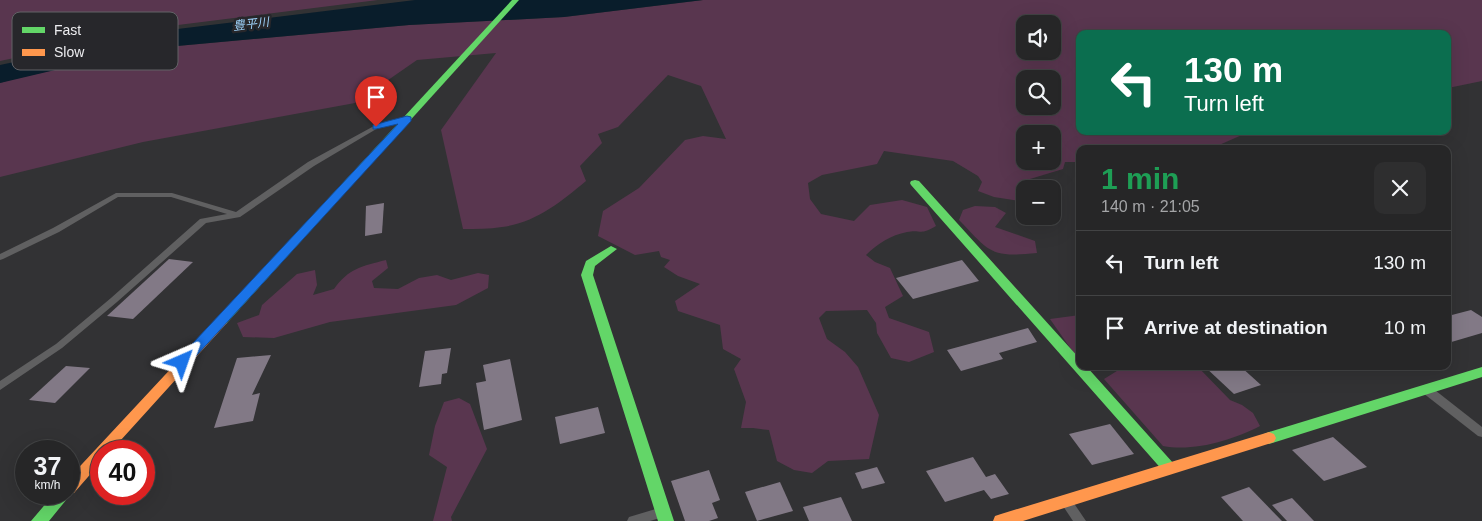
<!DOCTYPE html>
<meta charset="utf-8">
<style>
:root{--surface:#262627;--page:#2e2e2f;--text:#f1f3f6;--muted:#a4a5a7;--line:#424344}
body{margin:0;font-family:Arial,"Noto Sans JP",sans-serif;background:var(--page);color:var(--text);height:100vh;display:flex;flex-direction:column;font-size:19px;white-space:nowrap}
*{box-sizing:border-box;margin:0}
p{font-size:16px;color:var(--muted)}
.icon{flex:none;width:28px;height:28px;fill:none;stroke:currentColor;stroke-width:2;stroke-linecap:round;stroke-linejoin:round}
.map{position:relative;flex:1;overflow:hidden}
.side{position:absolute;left:1076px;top:145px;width:375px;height:225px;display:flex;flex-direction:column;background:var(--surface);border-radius:10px;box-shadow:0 5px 20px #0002,0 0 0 1px var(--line)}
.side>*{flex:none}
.guide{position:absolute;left:1076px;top:30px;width:375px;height:105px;border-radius:10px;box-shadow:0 5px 20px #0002,0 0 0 1px var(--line);background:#0b6e4f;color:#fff;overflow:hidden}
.tools{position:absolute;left:1016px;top:15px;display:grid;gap:10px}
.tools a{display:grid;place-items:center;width:45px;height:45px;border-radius:10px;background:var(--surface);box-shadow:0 5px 20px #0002,0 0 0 1px var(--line);font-size:25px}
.speed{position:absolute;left:15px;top:440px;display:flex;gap:10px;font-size:25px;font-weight:700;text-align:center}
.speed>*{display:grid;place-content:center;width:65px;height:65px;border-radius:50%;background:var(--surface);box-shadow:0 5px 20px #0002,0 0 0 1px var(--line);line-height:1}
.speed small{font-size:12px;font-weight:400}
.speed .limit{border:8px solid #d22;background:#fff;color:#111}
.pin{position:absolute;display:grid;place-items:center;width:42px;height:42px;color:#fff;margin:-51px -21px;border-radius:50% 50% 50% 0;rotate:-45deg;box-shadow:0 0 5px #0007}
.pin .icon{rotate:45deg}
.me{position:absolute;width:55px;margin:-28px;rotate:43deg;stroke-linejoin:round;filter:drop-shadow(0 0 4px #0008)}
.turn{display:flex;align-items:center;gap:18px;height:105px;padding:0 25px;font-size:22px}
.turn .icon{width:65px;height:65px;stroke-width:2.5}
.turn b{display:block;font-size:35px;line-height:42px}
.round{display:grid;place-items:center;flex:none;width:52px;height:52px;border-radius:10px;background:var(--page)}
.overview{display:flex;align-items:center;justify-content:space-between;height:85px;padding:0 25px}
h1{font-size:30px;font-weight:800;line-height:38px;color:#1e9e55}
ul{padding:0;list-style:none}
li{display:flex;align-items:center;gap:15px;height:65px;padding:0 25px;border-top:1px solid var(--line)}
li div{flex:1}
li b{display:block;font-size:19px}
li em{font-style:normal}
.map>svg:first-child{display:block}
.green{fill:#59364f;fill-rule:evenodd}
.water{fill:#091d2b}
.building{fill:#827986}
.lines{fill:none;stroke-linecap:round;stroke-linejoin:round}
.lane{fill:#606061;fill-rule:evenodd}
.fast{fill:#63d668;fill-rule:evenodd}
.slow{fill:#ff974d;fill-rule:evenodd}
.route{fill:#1a73e8;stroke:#114b97}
.labels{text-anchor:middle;stroke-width:5;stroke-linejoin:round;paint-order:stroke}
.far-water-label{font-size:12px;font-style:italic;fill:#9fd4fc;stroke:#27272b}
.key{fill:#27272b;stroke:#626266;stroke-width:1}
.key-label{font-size:14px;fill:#ededf0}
</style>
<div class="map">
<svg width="1482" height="521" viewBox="0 0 1482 521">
<rect width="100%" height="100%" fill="#323234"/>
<g class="green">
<path d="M0,0H378L162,27L0,61Z"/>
<path d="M703,0H1482V81L1448,88V34H1080V131H1251L1210,149H1080V162H1065L1063,169L1030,179L1043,184L1047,189H1025V202L994,197L978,191L982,182L978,176L953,161L884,151L877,164L822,175L808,183L810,199L821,214L854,221L870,205L902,200L927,207L936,226C920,236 921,229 907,232C891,235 877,244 866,255L875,262L890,268L903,296L885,307L889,318L929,332L934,352L909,362L891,358L877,333L876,323L867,310L826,311L819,318L827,339L845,352L858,367L879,415L869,459L828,461L812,473L794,470L777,461L769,430L753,428H741L746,402L734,369L741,359L723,349L720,325L678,311L675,301L700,284L678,276L664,267L670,260L661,257L659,251L635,255L598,236L603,211L639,188L685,140L703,136L726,139L701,86L668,75L618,127L598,134L602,143L580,166L586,181C561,202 535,223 502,227C489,229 476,229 463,229L441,130L496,53L417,60L355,103L143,142L0,177V83L10,80L144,49L409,25L564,17ZM1025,24H1052V51H1025ZM1025,79H1052V106H1025ZM1025,134H1052V161H1025Z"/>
<path d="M975,206L995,207L1006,213L995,227L1035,241L1037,253C990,258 990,252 959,220L963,210Z"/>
<path d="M386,260L388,268L372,281L374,288L398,289L419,278L437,275L451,280L478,273L489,275L488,288L456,305L330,322L274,338L243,337L237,323L259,315L262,305L297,274L315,270L317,285L313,295L334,289C348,269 362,266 386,260Z"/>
<path d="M1080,315V362L1050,319Z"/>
<path d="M1125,366H1197L1230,400L1242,405L1253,413L1260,426C1233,440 1194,452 1163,446L1104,379Z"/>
<path d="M459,398L470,404L487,449L451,517L452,521H433L447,467L429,455L435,426L444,402Z"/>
</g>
<path class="water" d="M415,0H703L564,17L409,25L144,49L0,83V65L161,31Z"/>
<g class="building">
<path d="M384,203L382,233L365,236L366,206Z"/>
<path d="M169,259L193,262L133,319L107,316Z"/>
<path d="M962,260L979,281L913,299L896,278Z"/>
<path d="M1471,310L1482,317V333L1448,343V316Z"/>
<path d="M1028,328L1037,342L999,353L1003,359L961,371L947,350Z"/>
<path d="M451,348L447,373L442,374L441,384L419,387L425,351Z"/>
<path d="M271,355L252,395L260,393L253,421L214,428L237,358Z"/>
<path d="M510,359L522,420L484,430L476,383L486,381L483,365Z"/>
<path d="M66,366L90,368L55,403L29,400Z"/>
<path d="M1204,366H1240L1261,385L1234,394Z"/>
<path d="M598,407L605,433L560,444L555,417Z"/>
<path d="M1110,424L1134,454L1092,465L1069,434Z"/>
<path d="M1333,437L1367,467L1324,481L1292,450Z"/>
<path d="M973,457L986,477L995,474L1009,494L991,499L984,490L945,502L926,471Z"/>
<path d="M877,467L885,483L862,489L855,473Z"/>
<path d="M709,470L720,500L712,503L718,518L709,521H685L671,481Z"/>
<path d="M780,482L793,511L757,521L745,492Z"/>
<path d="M1249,487L1282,521H1243L1221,497Z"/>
<path d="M841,497L852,521H809L803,507Z"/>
<path d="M1292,498L1314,521H1287L1272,505Z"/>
</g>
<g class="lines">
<g class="lane">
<path d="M402,118L404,119V121L378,128L314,166L240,217L206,223L117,302L62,348L0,390V381L56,344L111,298L200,219L227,214L171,197H118L59,232L3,259L0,260V254L53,228L116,193H172L236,212L308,162L374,126Z"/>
<path d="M1427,386L1431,387L1482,427V437L1478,436L1423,393L1422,390L1423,387Z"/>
<path d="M1067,498L1071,499L1086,521H1073L1061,503L1063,499Z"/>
<path d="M659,508L663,509L665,513L663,517L650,521H627L629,517Z"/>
</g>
<g class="fast">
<path d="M512,0H519L226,324H218L216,321L218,318Z"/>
<path d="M915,180L919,181L1080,359V366H1086L1174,464L1176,468L1174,472L1169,474L1164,472L911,185L910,183L911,181Z"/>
<path d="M611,246L617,249L595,266L593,275L674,521H658L581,275L586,261Z"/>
<path d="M1482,367V377L1269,444L1264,442L1262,438L1264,434L1269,432Z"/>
<path d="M69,490L71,494L49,521H31L54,494H69Z"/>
</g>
<g class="slow">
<path d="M222,317L226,318L228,321L226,324L111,451H101V462L74,493L67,494H69V478L218,318Z"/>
<path d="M1269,432L1274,434L1276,438L1274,442L1023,521H993L995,516L1001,514Z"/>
</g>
</g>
<path class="route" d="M407,116L411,117V121L187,366H178L176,362L178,359L398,124L376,129H373V125Z"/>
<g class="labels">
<g class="far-water-label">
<text transform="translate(251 24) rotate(-7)" y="4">豊平川</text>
</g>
</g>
<rect x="12" y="12" width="166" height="58" rx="8" class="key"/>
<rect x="22" y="27" width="23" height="6" fill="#63d668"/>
<rect x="22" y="49" width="23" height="7" fill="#ff974d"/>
<g class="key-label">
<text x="54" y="35">Fast</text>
<text x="54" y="57">Slow</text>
</g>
</svg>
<div class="tools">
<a><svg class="icon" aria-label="sound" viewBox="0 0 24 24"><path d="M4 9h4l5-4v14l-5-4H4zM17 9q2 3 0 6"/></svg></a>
<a><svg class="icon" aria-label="search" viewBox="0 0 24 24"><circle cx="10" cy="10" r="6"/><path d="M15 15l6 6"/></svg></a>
<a>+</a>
<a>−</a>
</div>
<div class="speed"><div>37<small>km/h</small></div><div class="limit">40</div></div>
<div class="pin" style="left:376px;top:127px;background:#d93025"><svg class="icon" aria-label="arrive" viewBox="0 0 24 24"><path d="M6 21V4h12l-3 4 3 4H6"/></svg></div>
<svg class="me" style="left:182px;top:362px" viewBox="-20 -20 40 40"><path d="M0-17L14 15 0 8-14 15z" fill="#1a73e8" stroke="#fff" stroke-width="4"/></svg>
<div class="guide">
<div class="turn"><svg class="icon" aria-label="left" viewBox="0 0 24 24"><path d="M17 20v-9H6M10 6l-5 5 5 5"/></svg><div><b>130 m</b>Turn left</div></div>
</div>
<section class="side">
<div class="overview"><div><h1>1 min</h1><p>140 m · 21:05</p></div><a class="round"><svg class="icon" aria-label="close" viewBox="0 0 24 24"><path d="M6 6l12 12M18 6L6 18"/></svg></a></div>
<ul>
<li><svg class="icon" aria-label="left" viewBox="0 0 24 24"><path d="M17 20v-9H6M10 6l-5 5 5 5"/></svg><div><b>Turn left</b></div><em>130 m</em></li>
<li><svg class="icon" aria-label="arrive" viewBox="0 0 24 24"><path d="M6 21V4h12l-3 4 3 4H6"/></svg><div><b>Arrive at destination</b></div><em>10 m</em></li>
</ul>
</section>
</div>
